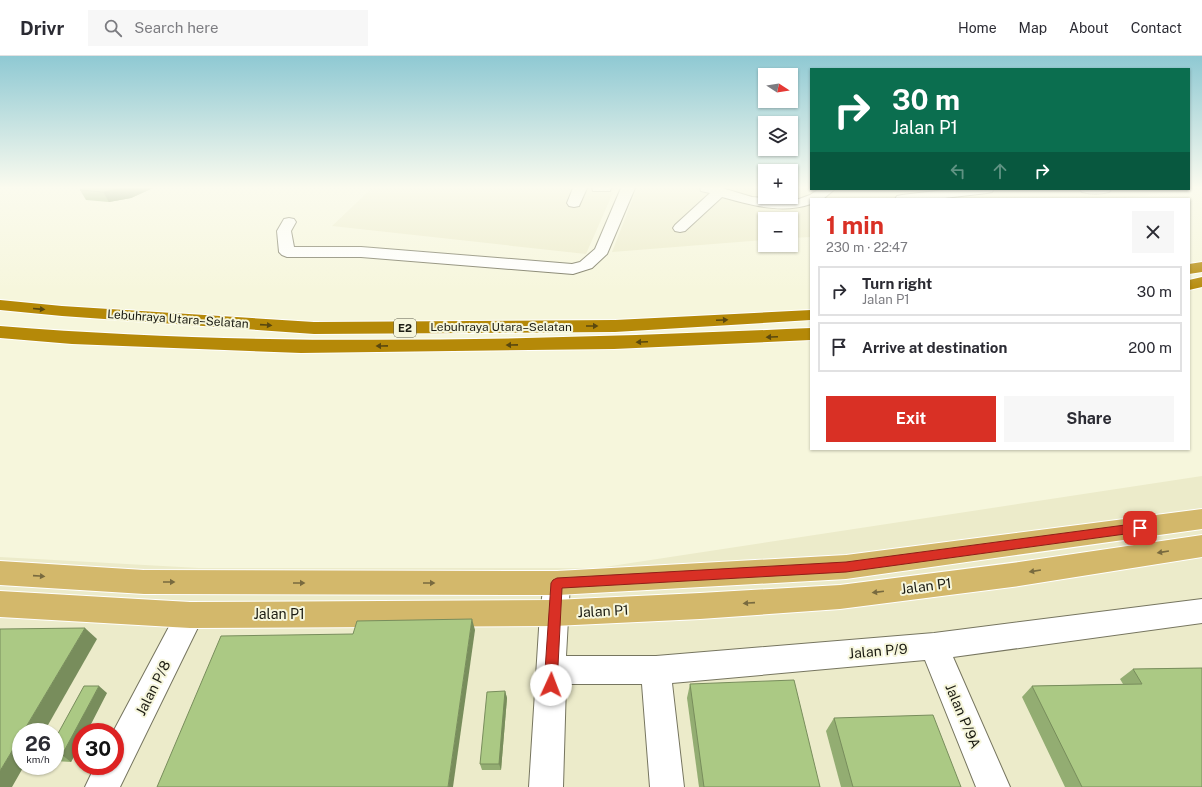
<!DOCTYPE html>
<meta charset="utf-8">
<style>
:root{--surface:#fff;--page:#f7f7f7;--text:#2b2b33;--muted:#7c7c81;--line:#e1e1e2;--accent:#d93025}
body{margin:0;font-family:"Public Sans",sans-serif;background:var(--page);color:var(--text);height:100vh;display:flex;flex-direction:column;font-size:15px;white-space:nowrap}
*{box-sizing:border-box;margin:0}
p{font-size:13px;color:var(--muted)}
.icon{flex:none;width:22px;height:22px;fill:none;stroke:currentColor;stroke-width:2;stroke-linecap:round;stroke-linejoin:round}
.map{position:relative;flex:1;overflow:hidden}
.drawer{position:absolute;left:810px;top:142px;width:380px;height:252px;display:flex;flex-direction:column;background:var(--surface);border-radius:0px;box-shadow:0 1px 3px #0004}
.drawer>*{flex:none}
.banner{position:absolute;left:810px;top:12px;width:380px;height:122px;border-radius:0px;box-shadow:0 1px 3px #0004;background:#0b6e4f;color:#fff;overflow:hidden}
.needle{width:26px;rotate:102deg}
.fabs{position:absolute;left:758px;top:12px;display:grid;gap:8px}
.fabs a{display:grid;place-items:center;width:40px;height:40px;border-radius:0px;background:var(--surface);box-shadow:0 1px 3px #0004;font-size:20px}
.speed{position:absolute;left:12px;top:667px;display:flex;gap:8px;font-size:20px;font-weight:700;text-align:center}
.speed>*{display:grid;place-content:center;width:52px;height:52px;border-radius:50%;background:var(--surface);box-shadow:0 1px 3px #0004;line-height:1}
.speed small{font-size:10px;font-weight:400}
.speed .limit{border:6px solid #d22;background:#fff;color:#111}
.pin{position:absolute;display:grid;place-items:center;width:34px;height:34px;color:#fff;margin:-17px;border-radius:8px;box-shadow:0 2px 6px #0006}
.me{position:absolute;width:44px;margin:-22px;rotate:2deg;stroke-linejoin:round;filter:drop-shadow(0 0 3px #0008)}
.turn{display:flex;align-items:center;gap:14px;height:84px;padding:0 16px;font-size:18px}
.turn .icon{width:52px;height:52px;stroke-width:2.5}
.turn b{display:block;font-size:28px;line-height:34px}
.lanes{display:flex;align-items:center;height:38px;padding:0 16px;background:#0003;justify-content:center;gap:20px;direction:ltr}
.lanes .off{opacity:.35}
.round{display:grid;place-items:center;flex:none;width:42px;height:42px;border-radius:0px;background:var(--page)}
.overview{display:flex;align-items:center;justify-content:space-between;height:68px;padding:0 16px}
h1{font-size:24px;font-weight:700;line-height:30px;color:var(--accent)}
.cta{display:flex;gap:8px;margin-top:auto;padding:8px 16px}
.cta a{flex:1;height:46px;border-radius:0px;background:var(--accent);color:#fff;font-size:16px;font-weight:700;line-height:46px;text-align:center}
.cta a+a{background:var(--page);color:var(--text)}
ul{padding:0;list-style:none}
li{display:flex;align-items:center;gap:12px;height:50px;margin:0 8px 6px;padding:0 8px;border:2px solid var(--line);border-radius:0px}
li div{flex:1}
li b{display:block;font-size:15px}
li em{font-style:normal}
header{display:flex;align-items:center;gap:24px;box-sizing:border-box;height:56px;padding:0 20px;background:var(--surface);border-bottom:1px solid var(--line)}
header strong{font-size:19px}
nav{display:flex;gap:22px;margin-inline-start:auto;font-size:14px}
.search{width:280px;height:36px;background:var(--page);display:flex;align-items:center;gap:10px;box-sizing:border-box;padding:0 14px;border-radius:0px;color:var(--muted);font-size:15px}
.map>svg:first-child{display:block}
.built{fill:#ecebca;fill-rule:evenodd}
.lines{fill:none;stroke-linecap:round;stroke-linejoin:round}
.minor-casing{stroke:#76755f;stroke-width:2}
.major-casing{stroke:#fff;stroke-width:2}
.highway-casing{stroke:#fff;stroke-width:2}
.minor{fill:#fff;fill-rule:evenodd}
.major{fill:#d3b86b;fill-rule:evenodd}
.highway{fill:#b58908;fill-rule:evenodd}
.wall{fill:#93ad72}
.shaded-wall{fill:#788d5c}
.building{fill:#abc984;stroke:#788d5c}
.oneway{fill:#59480f}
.oneway2{fill:#786a3f}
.route{fill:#d93025;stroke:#8d1f18}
.labels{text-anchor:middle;stroke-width:4;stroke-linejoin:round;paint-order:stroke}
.shield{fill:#f6f6dc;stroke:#5d5d4f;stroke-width:1}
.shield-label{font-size:11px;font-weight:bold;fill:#1c1c13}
.street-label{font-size:12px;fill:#1c1c13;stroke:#f6f6dc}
.near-street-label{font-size:14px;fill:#1c1c13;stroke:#f6f6dc}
</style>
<header>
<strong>Drivr</strong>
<div class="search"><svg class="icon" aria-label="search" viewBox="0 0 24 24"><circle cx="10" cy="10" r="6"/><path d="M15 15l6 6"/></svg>Search here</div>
<nav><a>Home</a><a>Map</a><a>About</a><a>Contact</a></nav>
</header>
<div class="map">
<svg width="1202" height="731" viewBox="0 0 1202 731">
<rect width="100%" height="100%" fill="#f6f6dc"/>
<g class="built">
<path d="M372,132H615L586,198L332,170Z"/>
<path d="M637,132H765V141H791V132H1196L1120,143H811V181L791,182V163H765V184L612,196Z"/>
<path d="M1202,420V731H0V501L199,512H598ZM21,676H55V710H21ZM81,676H115V710H81Z"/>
</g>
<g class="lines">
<g class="minor-casing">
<g id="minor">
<path d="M573,132H587L579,150L574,151L569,150L567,147Z"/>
<path d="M592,132H611L610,135H593Z"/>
<path d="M621,132H635L607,198L592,212L573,218L361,201H287L282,199L279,196L277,175L284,163L289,162L294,163L296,166L291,175L294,191H361L572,208L580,206L595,193Z"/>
<path d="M700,132H722L752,141L785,144L799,143L810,139L819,133H835L823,143H811V148C782,158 750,149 722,141L685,175L680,176L675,175L673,172L675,169L710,137L701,135Z"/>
<path d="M953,133H994L992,136L987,137L936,143H895L897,140L902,139Z"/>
<path d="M1080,133H1111L1109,136C1101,138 1090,138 1082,136Z"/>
<path d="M557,516L566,519L570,527L566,600H656L934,577L1202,543V567L953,601L1010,731H976L925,604L672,627L684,731H650L642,628H566L563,731H529L540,557L544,527L548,519Z"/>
<path d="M190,547L200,550L204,559L120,731H85L95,710H115V676H113L180,550Z"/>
</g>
</g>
<g class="major-casing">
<g id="major">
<path d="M1202,453V473L846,523L557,539L144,538L0,529V505L144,514L557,515L846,499Z"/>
<path d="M1202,479V501L1019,530L840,553L700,563L554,570L190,572L0,561V535L190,546L554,544L700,537L840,529L1019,506Z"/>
</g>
</g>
<g class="highway-casing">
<g id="highway">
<path d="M1202,206V216L1189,218V208Z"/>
<path d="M1202,221V231L1189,234V224Z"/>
<path d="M0,244L62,250L314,266L615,264L811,254V264L615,276L314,278L62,260L0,254Z"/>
<path d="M0,270C270,292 541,284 811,272V284L614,293L301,297L72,288L0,282Z"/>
</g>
</g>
<use href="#minor" class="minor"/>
<use href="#major" class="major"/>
<use href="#highway" class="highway"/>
</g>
<g class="wall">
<path d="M153,132L131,142L109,146L86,144L80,134Z"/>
<path d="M1202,612V731H1065L1022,641L1032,630L1123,628L1120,623L1133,613Z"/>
<path d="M690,628L820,731H699L687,642Z"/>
<path d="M505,635L507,642L501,714H482L480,708Z"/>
<path d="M107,637L81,676V687L71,706L55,705V683Z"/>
<path d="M834,662L961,731H841L826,675Z"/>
</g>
<g class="shaded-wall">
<path d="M124,132H153L131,142L109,146L103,136Z"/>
<path d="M472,563L475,574L453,731H448Z"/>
<path d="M85,572L97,583L44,676H23Z"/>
<path d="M99,630L107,637L87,676H81V687L71,706L62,699Z"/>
<path d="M505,635L507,642L501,714L499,708Z"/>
<path d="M21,680V710H24L12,731H0V715Z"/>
</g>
<g class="building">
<path d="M83,132H124L103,136L80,134Z"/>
<path d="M472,563L448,731H157L221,580L353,578L357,565Z"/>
<path d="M85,572L23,676H21V680L0,715V573Z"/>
<path d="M1202,612V731H1082L1032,630L1142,628L1133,613Z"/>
<path d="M794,624L820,731H704L690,628Z"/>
<path d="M84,630H99L62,699L55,700V683Z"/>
<path d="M505,635L499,708H480L487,636Z"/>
<path d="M933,659L961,731H853L834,662Z"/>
</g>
<defs><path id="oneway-solid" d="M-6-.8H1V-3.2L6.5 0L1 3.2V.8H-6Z"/></defs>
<g class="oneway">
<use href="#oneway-solid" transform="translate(39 253) rotate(5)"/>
<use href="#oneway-solid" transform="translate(722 264) rotate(-3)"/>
<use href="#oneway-solid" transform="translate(266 269) rotate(4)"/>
<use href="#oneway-solid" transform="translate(592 270)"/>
<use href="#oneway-solid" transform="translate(772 281) rotate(178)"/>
<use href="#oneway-solid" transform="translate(642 286) rotate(178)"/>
<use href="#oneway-solid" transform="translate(512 289) rotate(179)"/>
<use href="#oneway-solid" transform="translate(382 290) rotate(179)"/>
</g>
<g class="oneway2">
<use href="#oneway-solid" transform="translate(1163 496) rotate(171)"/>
<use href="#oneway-solid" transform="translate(1035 515) rotate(171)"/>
<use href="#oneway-solid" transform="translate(39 520) rotate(4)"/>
<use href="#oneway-solid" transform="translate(169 526)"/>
<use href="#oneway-solid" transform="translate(299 527)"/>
<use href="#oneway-solid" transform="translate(429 527)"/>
<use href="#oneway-solid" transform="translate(878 536) rotate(173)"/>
<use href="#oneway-solid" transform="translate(749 547) rotate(176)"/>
</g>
<linearGradient id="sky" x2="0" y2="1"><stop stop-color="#8fc9d3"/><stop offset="0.56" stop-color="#fbfbef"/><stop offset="1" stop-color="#fbfbef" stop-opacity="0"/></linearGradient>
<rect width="1202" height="235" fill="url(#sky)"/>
<path class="route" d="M1140,467L1144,469L1145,472L1144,475L1140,476L846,516L562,532L557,629L555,633L551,635L546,633L544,629L551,527L553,524L557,522L846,506Z"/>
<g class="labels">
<rect class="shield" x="394" y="263" width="22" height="18" rx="3"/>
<g class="shield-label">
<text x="405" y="276">E2</text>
</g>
<g class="street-label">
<text transform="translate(178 263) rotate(4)" y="4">Lebuhraya Utara–Selatan</text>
<text x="501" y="275">Lebuhraya Utara–Selatan</text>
</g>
<g class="near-street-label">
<text transform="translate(926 530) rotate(-7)" y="5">Jalan P1</text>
<text transform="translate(603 555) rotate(-3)" y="5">Jalan P1</text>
<text x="279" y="563">Jalan P1</text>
<text transform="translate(878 595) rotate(-5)" y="5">Jalan P/9</text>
<text transform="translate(153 632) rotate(-63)" y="5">Jalan P/8</text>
<text transform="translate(963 660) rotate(67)" y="5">Jalan P/9A</text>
</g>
</g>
</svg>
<div class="fabs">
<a><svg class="needle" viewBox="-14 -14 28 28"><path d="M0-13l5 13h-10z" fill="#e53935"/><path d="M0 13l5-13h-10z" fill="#7c7c81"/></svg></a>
<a><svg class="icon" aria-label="layers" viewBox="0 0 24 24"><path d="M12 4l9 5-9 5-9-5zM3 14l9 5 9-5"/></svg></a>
<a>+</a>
<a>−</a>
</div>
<div class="speed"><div>26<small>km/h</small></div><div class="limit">30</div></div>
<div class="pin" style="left:1140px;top:472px;background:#d93025"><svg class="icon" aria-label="arrive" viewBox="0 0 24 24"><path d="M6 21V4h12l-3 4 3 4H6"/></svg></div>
<svg class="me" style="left:551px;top:629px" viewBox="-20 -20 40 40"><circle r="19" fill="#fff"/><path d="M0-13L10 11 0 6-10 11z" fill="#d93025"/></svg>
<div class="banner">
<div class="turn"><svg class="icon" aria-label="right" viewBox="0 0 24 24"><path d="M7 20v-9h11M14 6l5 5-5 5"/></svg><div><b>30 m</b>Jalan P1</div></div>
<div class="lanes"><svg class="icon off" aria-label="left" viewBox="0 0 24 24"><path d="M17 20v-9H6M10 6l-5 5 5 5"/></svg><svg class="icon off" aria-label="ahead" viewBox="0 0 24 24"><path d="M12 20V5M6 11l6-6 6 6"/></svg><svg class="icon" aria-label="right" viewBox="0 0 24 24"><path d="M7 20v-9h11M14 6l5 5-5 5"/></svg></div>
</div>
<section class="drawer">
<div class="overview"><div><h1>1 min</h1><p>230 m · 22:47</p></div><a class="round"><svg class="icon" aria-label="close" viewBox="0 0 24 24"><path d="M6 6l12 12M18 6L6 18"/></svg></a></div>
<ul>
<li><svg class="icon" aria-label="right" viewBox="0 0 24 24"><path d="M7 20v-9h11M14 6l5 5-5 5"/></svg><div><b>Turn right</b><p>Jalan P1</p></div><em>30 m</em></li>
<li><svg class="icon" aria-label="arrive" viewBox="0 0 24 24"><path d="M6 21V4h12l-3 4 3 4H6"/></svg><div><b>Arrive at destination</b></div><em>200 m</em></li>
</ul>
<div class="cta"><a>Exit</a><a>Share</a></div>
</section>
</div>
